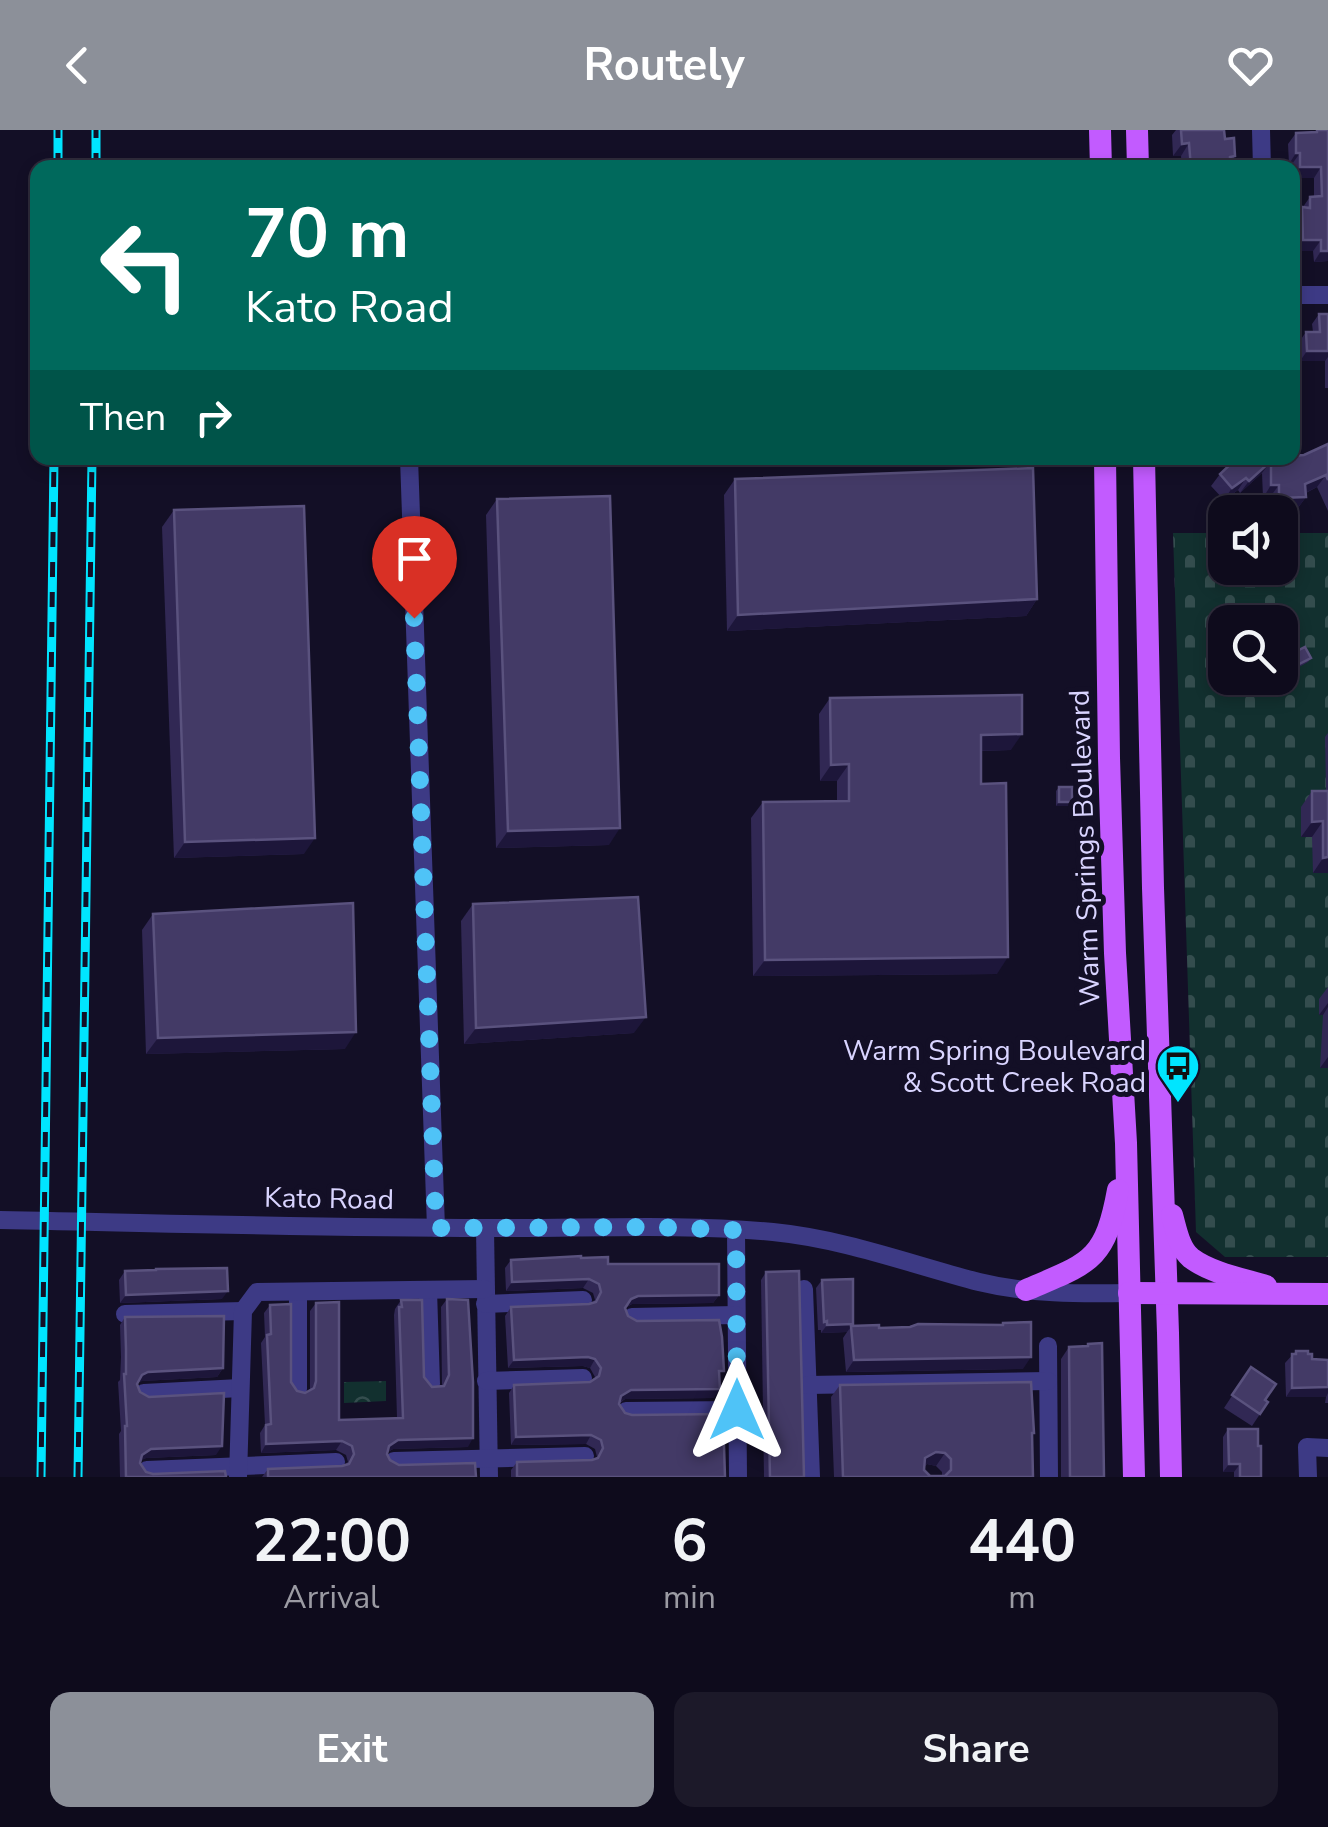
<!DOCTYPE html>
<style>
:root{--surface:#0e0b1c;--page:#1c1929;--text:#f1f3f6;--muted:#9b9ba3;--line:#2e2b3b;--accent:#8c9099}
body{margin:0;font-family:"Nunito Sans",sans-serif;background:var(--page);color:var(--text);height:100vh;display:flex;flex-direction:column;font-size:38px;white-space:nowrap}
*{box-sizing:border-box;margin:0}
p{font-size:32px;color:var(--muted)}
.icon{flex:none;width:55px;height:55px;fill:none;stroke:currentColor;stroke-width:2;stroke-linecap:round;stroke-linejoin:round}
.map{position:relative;height:1347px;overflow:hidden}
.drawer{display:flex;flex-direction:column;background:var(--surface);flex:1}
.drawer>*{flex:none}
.hud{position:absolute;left:30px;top:30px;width:1270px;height:305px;border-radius:20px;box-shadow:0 5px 15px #0003,0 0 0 2px var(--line);background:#00695c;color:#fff;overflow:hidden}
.tools{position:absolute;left:1208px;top:365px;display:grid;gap:20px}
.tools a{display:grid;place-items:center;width:90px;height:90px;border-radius:20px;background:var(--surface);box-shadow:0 5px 15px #0003,0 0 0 2px var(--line);font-size:50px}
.pin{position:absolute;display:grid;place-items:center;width:85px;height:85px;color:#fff;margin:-102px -42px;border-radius:50% 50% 50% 0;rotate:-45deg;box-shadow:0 0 10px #0007}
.pin .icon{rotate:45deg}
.me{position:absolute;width:110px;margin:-55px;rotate:0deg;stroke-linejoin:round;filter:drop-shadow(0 0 8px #0008)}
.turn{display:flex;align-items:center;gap:35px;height:210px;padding:0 50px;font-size:45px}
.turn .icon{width:130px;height:130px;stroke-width:2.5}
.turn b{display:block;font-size:70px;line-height:85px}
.then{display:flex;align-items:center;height:95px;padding:0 50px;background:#0003;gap:20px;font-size:38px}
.eta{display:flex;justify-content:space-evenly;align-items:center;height:170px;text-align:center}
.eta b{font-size:60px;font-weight:700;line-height:70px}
.action{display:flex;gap:20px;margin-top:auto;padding:20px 50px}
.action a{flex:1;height:115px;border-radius:20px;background:var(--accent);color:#fff;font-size:40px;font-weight:700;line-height:115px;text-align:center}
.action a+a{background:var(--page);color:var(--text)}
header{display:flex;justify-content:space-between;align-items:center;height:130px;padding:0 50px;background:var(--accent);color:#fff;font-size:45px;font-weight:700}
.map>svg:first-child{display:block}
.forest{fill:url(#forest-crowns)}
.cemetery{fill:url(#cemetery-stones);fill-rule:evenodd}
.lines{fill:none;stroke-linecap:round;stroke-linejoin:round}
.minor{stroke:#3d3a85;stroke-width:18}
.major{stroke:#c25bff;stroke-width:22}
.rail-casing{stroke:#00e5ff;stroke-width:9}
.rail{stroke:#130f26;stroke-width:5;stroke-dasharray:15;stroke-linecap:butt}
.wall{fill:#312854;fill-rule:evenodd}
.shaded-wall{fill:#1d163a}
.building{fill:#433a66;stroke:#5a527e;stroke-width:2.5;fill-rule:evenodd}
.route{stroke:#4fc3f7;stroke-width:18;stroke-dasharray:0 32.4}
.labels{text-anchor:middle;stroke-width:10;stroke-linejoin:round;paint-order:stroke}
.street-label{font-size:28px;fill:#d9d4ff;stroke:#130f26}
.poi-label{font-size:28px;fill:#d9d4ff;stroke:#130f26;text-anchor:end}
</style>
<header><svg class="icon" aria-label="back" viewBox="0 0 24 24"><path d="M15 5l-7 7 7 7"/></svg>Routely<svg class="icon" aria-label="heart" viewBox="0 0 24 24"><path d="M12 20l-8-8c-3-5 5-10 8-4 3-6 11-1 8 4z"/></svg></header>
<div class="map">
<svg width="1328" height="1347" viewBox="0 0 1328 1347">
<defs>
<pattern id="forest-crowns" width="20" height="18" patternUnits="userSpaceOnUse" patternTransform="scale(2.5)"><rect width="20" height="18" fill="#12302f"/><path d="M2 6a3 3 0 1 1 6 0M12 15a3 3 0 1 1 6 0" fill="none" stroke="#344d4e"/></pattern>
<pattern id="cemetery-stones" width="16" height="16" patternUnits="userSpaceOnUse" patternTransform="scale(2.5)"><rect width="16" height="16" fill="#12302f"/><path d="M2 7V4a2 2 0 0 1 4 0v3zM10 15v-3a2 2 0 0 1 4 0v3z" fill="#344d4e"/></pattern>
</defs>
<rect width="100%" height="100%" fill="#130f26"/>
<path class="forest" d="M386,1251V1271L344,1273V1252Z"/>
<path class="cemetery" d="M1173,403H1225V438H1280V403H1328V1127H1225L1196,1102ZM1225,492H1280V548H1225Z"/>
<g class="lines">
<g class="minor">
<path d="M1261,0L1262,38"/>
<path d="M1292,165H1328"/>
<path d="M409,328L436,1098"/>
<path d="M0,1090C162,1093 323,1098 485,1098C581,1099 677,1093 773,1102C844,1109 910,1134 979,1152C1028,1164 1079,1164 1129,1163"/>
<path d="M485,1099L489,1347"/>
<path d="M736,1100L738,1347"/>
<path d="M804,1159L811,1347"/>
<path d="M428,1160L431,1254"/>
<path d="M298,1162V1259"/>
<path d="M485,1174L583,1170"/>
<path d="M125,1184L243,1181"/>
<path d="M632,1187L736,1185"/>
<path d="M1048,1216L1049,1347"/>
<path d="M486,1251L583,1248"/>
<path d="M808,1255L1048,1251"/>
<path d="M144,1263L240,1258"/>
<path d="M626,1281L737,1280"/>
<path d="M394,1331L585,1326"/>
<path d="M147,1340L336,1332"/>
<path d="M238,1347L243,1181L257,1162L485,1159"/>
<path d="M1308,1347L1307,1317L1328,1318"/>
</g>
<g class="major">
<path d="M1100,0L1101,38"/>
<path d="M1137,0L1138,38"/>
<path d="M1105,328L1109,628L1115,823L1126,1013L1134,1347"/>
<path d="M1144,328L1153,758L1168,1203L1171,1347"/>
<path d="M1172,1085C1176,1099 1179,1118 1191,1128C1211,1143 1243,1149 1266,1156"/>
<path d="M1026,1160C1089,1133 1105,1132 1118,1060"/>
<path d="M1129,1163L1328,1164"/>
</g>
<g class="rail-casing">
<g id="rail">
<path d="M58,38V0"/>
<path d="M96,38V0"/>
<path d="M41,1347L54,328"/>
<path d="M78,1347L92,328"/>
</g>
</g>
<use href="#rail" class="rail"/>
</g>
<g class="wall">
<path d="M1176,0H1224L1225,9L1235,26L1230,34V38H1182L1181,26H1173L1172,5Z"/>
<path d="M1317,0H1328V131L1314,132L1313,121H1295V88L1310,67L1314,66V48H1293L1292,34H1289L1288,14L1296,3H1315Z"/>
<path d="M1319,184H1328V258H1325V231H1300L1299,212L1306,202H1313L1312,194Z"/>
<path d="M1328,314V381L1317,357L1306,363V367L1297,379L1270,380V367L1263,368L1262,343L1240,363L1238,360L1224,370L1211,356L1220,344L1237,328L1304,325Z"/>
<path d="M735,349L1037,469L1026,486L727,501L724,365Z"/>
<path d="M497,369L609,715L496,718L486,385Z"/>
<path d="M174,380L304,724L174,728L162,397Z"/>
<path d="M1289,525L1311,528L1308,532L1292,541L1286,529Z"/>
<path d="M830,568L1011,620L981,621V654L997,844L753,846L751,688L763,672L837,671V651H820L819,584Z"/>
<path d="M1328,603V743H1313L1312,707H1301V677L1312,661H1325L1326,659L1325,607Z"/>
<path d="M1059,657L1072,672L1069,676H1056V661Z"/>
<path d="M473,774L634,903L464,914L461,791Z"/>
<path d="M153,784L345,919L146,924L142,800Z"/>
<path d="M1328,857V938H1320L1323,885H1319V869Z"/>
<path d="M581,1128L719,1165L713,1173L632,1174L625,1178L628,1186L720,1247L714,1268L625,1269L619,1274L625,1283L725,1347H511V1340L517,1332L592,1330L597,1327L595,1319L586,1314L511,1315L509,1263L514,1255L590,1252L595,1249V1247L590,1238L583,1236L508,1238L505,1186L511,1177L589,1174L595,1170L593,1163L583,1158L506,1161L505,1138L511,1130Z"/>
<path d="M156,1139L222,1169L120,1173L119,1150L125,1141H155Z"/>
<path d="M766,1142L804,1347H764L761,1150Z"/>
<path d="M822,1150L852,1196L879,1198L1001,1195L1003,1193L1023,1239L846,1242L843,1208L847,1202L821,1203V1200H818L816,1158Z"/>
<path d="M447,1169L468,1317L393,1319L388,1322L387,1324L390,1330L399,1335L476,1347H262L268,1339L342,1336L348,1332L346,1325L336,1320L261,1323L260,1303L265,1295L261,1213L265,1207L264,1183L270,1175L291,1252L297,1261L305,1263L310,1259V1181L316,1173L339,1290L397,1288L394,1185L395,1179L401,1170L424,1247L432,1257L442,1256L441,1177Z"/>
<path d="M125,1187L223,1238L217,1247L142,1251L138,1252L137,1254L140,1262L216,1325L146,1328L141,1330L140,1333L146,1342L153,1344L226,1347H120L119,1304L121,1301L118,1252L120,1250L121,1227L120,1195Z"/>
<path d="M1088,1214L1104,1347H1061V1229L1069,1217L1086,1216Z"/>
<path d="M1296,1221L1308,1224L1312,1229L1328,1230V1273H1325L1326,1267H1286L1285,1233Z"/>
<path d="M1251,1237L1265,1270L1268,1272L1252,1296L1224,1278Z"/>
<path d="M840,1255L1034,1303L1032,1306L1033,1347H834L831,1267ZM927,1334L936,1336L942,1342V1346H930L924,1340L925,1336Z"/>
<path d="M1228,1299L1258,1316L1261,1347H1234V1342H1223V1307Z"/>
</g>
<g class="shaded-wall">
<path d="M1189,13L1181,26H1173L1182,14Z"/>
<path d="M1296,23H1300L1292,34H1289Z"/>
<path d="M1300,37H1321L1314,48H1293Z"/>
<path d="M1303,110H1321L1313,121H1295Z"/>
<path d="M1321,121H1328V131L1314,132Z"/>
<path d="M1307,221H1328V227L1325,231H1300Z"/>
<path d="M1271,331L1262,343L1240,363L1249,351Z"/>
<path d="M1326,345L1317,357L1297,367L1305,354Z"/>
<path d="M1246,348L1238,360L1224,370L1232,358Z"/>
<path d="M1271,355H1279L1270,367L1263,368Z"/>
<path d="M1306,367L1297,379L1270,380L1279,368Z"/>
<path d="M1037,469L1026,486L727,501L738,485Z"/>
<path d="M1022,604L1011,620L969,621L981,605Z"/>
<path d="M849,634L837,651H820L831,635Z"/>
<path d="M1059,672H1072L1069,676H1056Z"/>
<path d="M1323,691L1312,707H1301L1312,692Z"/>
<path d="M620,698L609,715L496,718L508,701Z"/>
<path d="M315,708L304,724L174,728L185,712Z"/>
<path d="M1328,727V743H1313L1323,728Z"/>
<path d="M1008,827L997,844L753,846L765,830Z"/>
<path d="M1328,873V877L1323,885H1319Z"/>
<path d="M646,887L634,903L464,914L476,898Z"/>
<path d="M356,902L345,919L146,924L158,908Z"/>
<path d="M1328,927V938H1320Z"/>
<path d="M589,1149L583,1158L506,1161L512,1152Z"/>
<path d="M228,1161L222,1169L120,1173L126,1165Z"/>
<path d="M719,1165L713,1173L632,1174L625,1177L631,1169L638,1166Z"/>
<path d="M853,1194L847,1202L821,1203L827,1195Z"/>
<path d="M588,1227L595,1229L590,1238L583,1236L508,1238L514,1230Z"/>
<path d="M1031,1227L1023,1239L846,1242L854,1230Z"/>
<path d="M223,1238L217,1247L142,1251L136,1253L142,1245L148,1242Z"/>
<path d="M1328,1257V1263L1326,1267H1286L1292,1258Z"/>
<path d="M720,1259L714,1268L625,1269L616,1274L621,1266L631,1260Z"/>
<path d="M591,1305L586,1314L511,1315L516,1307Z"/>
<path d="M473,1308L468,1317L393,1319L384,1324L389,1316L398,1310Z"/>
<path d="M342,1311L336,1320L261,1323L266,1314Z"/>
<path d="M222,1316L216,1325L146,1328L136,1333L142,1325L151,1319Z"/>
<path d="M936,1322L945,1323L936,1336L927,1334L917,1340L925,1328Z"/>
<path d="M1229,1334H1240L1234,1342H1223Z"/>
</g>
<g class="building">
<path d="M1181,0H1224L1225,9L1234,8L1235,26L1230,27V38H1191L1189,13L1182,14Z"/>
<path d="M1317,0H1328V121H1321V110H1303L1302,77L1310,78V67L1322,66L1321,37H1300V23H1296V3L1317,2Z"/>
<path d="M1319,184H1328V221H1307L1306,202H1320Z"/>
<path d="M1328,314V350L1326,345L1305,354L1306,367L1279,368V355H1271V331L1249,351L1246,348L1232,358L1220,344L1237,328H1292V326L1304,325Z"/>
<path d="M1033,338L1037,469L738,485L735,349Z"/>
<path d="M610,366L620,698L508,701L497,369Z"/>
<path d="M304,376L315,708L185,712L174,380Z"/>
<path d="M1305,517L1311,528L1295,536L1289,525Z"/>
<path d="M1022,565V604L981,605V654L1006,653L1008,827L765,830L763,672L849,671V634L831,635L830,568Z"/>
<rect x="1059" y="657" width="13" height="15"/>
<path d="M1312,661H1328V727L1323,728V691L1312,692Z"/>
<path d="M638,767L646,887L476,898L473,774Z"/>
<path d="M353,773L356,902L158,908L153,784Z"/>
<path d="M581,1126V1128L608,1127V1134H719V1165L638,1166L631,1169L625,1178L628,1186L637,1191L719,1190L722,1207L724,1241H719L720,1259L631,1260L621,1266L619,1274L625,1283L632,1285L723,1284L725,1347H517V1332L592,1330L598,1328L603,1318L601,1310L591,1305L516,1307L514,1255L590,1252L599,1246L601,1238L595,1229L588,1227L514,1230L511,1177L589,1174L596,1172L601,1162L599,1154L589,1149L512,1152L511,1130Z"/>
<path d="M227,1138L228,1161L126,1165L125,1141L156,1140V1139Z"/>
<path d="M799,1141L804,1347H770L766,1142Z"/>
<path d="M853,1149V1194L827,1195V1191L824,1192L822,1150Z"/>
<path d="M447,1169L468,1170L473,1252V1308L398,1310L389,1316L387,1324L390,1330L399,1335L475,1333L476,1347H268V1339L342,1336L349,1334L354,1324L352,1316L342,1311L266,1314V1295L271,1294L267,1205L271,1204L270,1175L291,1174V1252L297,1261L305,1263L314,1258L316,1251V1173L339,1172V1290L403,1288L399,1177H402L401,1170H422L424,1247L432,1257L444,1256L449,1245Z"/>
<path d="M224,1186L223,1238L148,1242L142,1245L137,1254L140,1262L149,1267L224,1263L222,1316L151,1319L142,1325L140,1333L146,1342L153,1344L225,1341L226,1347H126L125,1296H127L124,1244H126V1219L125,1187Z"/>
<path d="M1031,1192V1227L854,1230L851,1196L879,1195V1198L910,1197L918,1194L1003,1195V1193Z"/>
<path d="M1102,1213L1104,1347H1070L1069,1217L1088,1216V1214Z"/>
<path d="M1296,1221H1308V1224H1312V1229L1328,1230V1257L1292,1258V1224H1296Z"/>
<path d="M1251,1237L1276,1254L1265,1270L1268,1272L1260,1284L1232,1265Z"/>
<path d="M1031,1252L1034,1303H1032L1033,1347H843L840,1255ZM936,1322L945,1323L951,1329V1340L945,1346H930L924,1340L925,1328Z"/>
<path d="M1228,1299H1258V1316H1261V1347H1240V1334H1229Z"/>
</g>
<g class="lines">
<path class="route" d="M414,488L436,1098L651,1097L736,1100L737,1280"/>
</g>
<defs>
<g id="bus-pin" transform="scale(2.25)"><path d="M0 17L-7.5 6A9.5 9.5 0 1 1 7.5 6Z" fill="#00e5ff" stroke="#130f26"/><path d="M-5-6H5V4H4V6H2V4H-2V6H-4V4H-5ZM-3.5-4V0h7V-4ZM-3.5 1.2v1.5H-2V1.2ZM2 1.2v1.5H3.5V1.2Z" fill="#111"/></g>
</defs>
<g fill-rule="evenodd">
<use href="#bus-pin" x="1178" y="936"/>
</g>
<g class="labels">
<g class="street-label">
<text transform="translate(1084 718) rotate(-92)" y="10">Warm Springs Boulevard</text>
<text transform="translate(329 1068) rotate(1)" y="10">Kato Road</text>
</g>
<g class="poi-label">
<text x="1146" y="930">Warm Spring Boulevard<tspan x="1146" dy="32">&amp; Scott Creek Road</tspan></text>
</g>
</g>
</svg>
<div class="tools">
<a><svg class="icon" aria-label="sound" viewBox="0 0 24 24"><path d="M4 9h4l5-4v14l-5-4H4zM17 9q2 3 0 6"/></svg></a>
<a><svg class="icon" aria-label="search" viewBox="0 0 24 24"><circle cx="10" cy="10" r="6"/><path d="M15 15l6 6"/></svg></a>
</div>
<div class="pin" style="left:414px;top:488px;background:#d93025"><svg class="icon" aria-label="arrive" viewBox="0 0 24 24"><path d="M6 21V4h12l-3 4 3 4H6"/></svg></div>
<svg class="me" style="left:737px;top:1280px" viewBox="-20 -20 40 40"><path d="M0-17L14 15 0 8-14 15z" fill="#4fc3f7" stroke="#fff" stroke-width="4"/></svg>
<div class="hud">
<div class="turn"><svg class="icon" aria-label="left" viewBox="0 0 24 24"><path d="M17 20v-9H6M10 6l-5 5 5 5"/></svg><div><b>70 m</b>Kato Road</div></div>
<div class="then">Then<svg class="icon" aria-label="right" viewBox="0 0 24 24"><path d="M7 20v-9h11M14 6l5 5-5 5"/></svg></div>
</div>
</div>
<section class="drawer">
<div class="eta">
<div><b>22:00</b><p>Arrival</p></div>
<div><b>6</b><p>min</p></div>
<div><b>440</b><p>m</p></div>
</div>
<div class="action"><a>Exit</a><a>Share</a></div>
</section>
